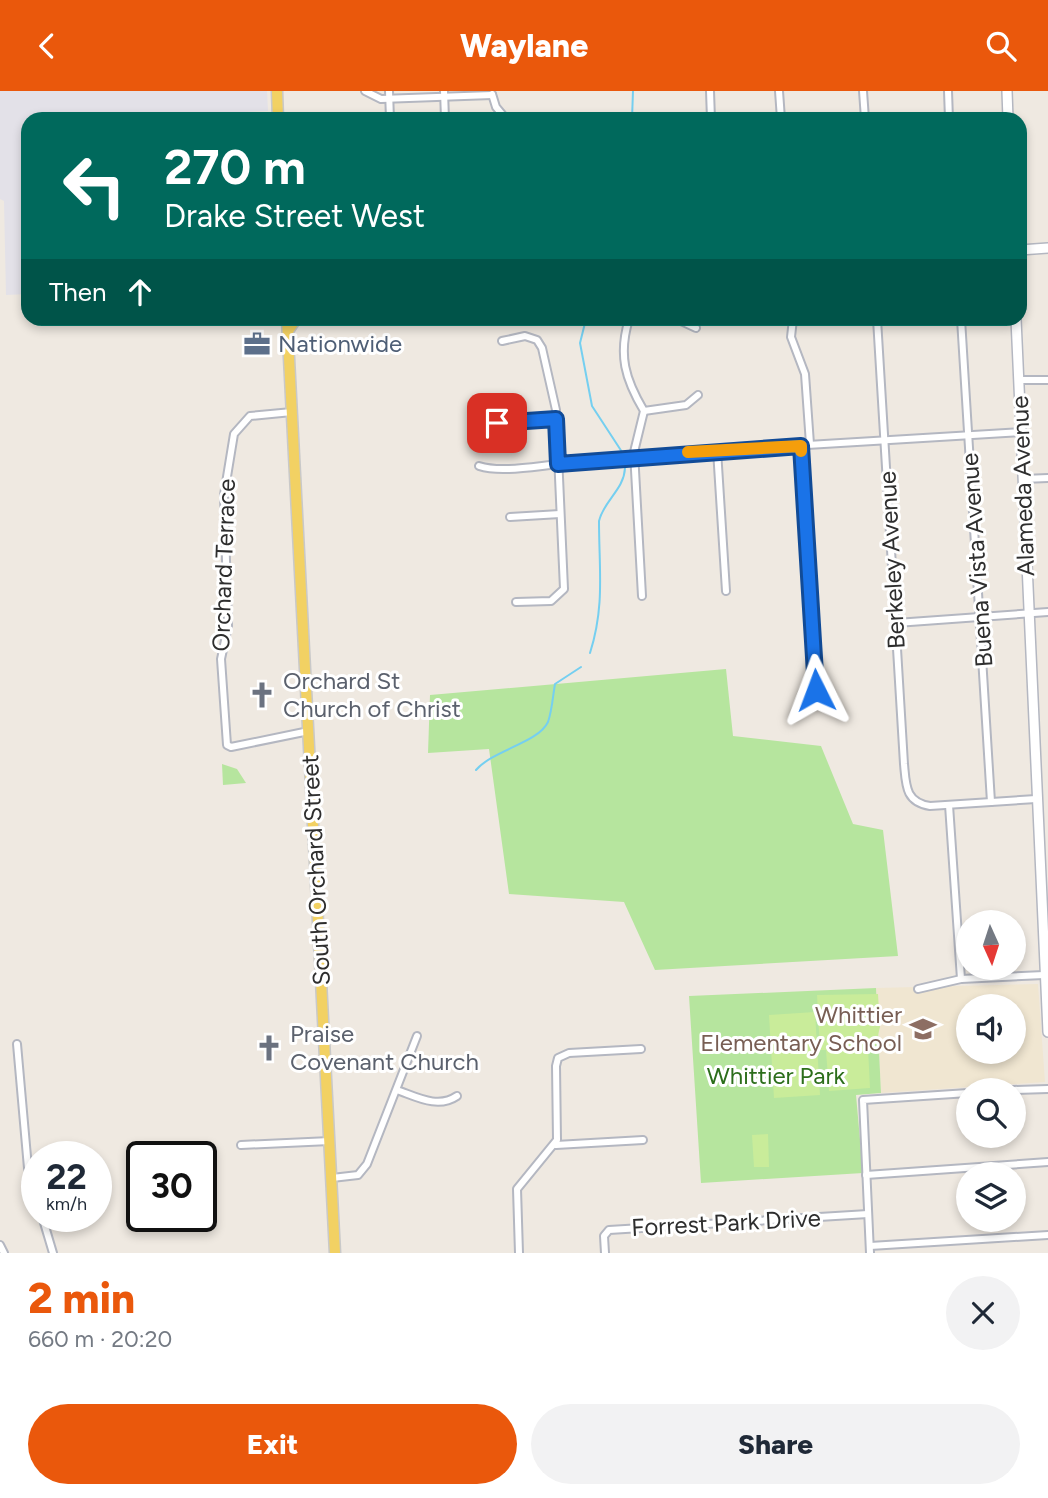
<!DOCTYPE html>
<meta charset="utf-8">
<style>
:root{--surface:#fff;--page:#f2f2f3;--text:#1f2937;--muted:#747a83;--accent:#ea580c}
body{margin:0;font-family:Figtree,sans-serif;background:var(--page);color:var(--text);height:100vh;display:flex;flex-direction:column;font-size:26px;white-space:nowrap}
*{box-sizing:border-box;margin:0}
p{font-size:23px;color:var(--muted)}
.icon{flex:none;width:38px;height:38px;fill:none;stroke:currentColor;stroke-width:2;stroke-linecap:round;stroke-linejoin:round}
.map{position:relative;height:1162px;overflow:hidden}
.side{display:flex;flex-direction:column;background:var(--surface);flex:1}
.side>*{flex:none}
.top-card{position:absolute;left:21px;top:21px;width:1006px;height:214px;border-radius:21px;box-shadow:0 4px 10px #0003;background:#00695c;color:#fff;overflow:hidden}
.needle{width:46px;rotate:177deg}
.controls{position:absolute;left:956px;top:819px;display:grid;gap:14px}
.controls a{display:grid;place-items:center;width:70px;height:70px;border-radius:50%;background:var(--surface);box-shadow:0 4px 10px #0003;font-size:35px}
.speed{position:absolute;left:21px;top:1050px;display:flex;gap:14px;font-size:35px;font-weight:700;text-align:center}
.speed>*{display:grid;place-content:center;width:91px;height:91px;border-radius:50%;background:var(--surface);box-shadow:0 4px 10px #0003;line-height:1}
.speed small{font-size:18px;font-weight:400}
.speed .limit{border:4px solid #111;border-radius:10px;background:#fff;color:#111}
.pin{position:absolute;display:grid;place-items:center;width:60px;height:60px;color:#fff;margin:-30px;border-radius:14px;box-shadow:0 4px 10px #0006}
.me{position:absolute;width:77px;margin:-38px;rotate:357deg;stroke-linejoin:round;filter:drop-shadow(0 0 5px #0008)}
.turn{display:flex;align-items:center;gap:24px;height:147px;padding:0 28px;font-size:32px}
.turn .icon{width:91px;height:91px;stroke-width:2.5}
.turn b{display:block;font-size:49px;line-height:60px}
.then{display:flex;align-items:center;height:66px;padding:0 28px;background:#0003;gap:14px;font-size:26px}
.round{display:grid;place-items:center;flex:none;width:74px;height:74px;border-radius:37px;background:var(--page)}
.summary{display:flex;align-items:center;justify-content:space-between;height:119px;padding:0 28px}
h1{font-size:42px;font-weight:800;line-height:52px;color:var(--accent)}
.primary-button{display:flex;gap:14px;margin-top:auto;padding:14px 28px}
.primary-button a{flex:1;height:80px;border-radius:42px;background:var(--accent);color:#fff;font-size:28px;font-weight:800;line-height:80px;text-align:center}
.primary-button a+a{background:var(--page);color:var(--text)}
header{display:flex;justify-content:space-between;align-items:center;height:91px;padding:0 28px;background:var(--accent);color:#fff;font-size:32px;font-weight:800}
.map>svg:first-child{display:block}
.industrial{fill:#e3e1e8}
.education{fill:#f0e6d1;fill-rule:evenodd}
.green{fill:#b6e59e}
.pitch{fill:#c9ec9a}
.lines{fill:none;stroke-linecap:round;stroke-linejoin:round}
.stream{stroke:#75cff0;stroke-width:2}
.street-casing{stroke:#b4b7c1;stroke-width:10}
.secondary-casing{stroke:#b4b7c1;stroke-width:12}
.primary-casing{stroke:#c9c9c9;stroke-width:13}
.street{stroke:#fff;stroke-width:6}
.secondary{stroke:#fff;stroke-width:9}
.primary{stroke:#f2d163;stroke-width:10}
.route-casing{stroke:#114b97;stroke-width:18}
.route{stroke:#1a73e8;stroke-width:12}
.slow{stroke:#f59e0b;stroke-width:12}
.labels{text-anchor:middle;stroke-width:6;stroke-linejoin:round;paint-order:stroke}
.service-label{font-size:24px;fill:#4e5e75;stroke:#fff;text-anchor:start}
.street-label{font-size:24px;fill:#2e2e2e;stroke:#fff}
.worship-label{font-size:24px;fill:#5b616d;stroke:#fff;text-anchor:start}
.education-label{font-size:24px;fill:#785e54;stroke:#fff;text-anchor:end}
.park-label{font-size:24px;fill:#2c6e1b;stroke:#fff}
</style>
<header><svg class="icon" aria-label="back" viewBox="0 0 24 24"><path d="M15 5l-7 7 7 7"/></svg>Waylane<svg class="icon" aria-label="search" viewBox="0 0 24 24"><circle cx="10" cy="10" r="6"/><path d="M15 15l6 6"/></svg></header>
<div class="map">
<svg width="1048" height="1162" viewBox="0 0 1048 1162">
<rect width="100%" height="100%" fill="#efe9e1"/>
<path class="industrial" d="M0,0H267L268,20L153,25L152,28H28V203L6,204L4,110L0,108Z"/>
<path class="education" d="M1038,893L1045,991L881,1002L876,897ZM968,915H1013V961H968Z"/>
<g class="green">
<path d="M726,578L733,645L821,655L853,733L883,739L898,865L655,879L624,811L509,803L489,658L428,662L430,604Z"/>
<path d="M222,673L237,678L246,692L223,694Z"/>
<path d="M876,897L881,1002L856,1004L863,1082L701,1092L689,905Z"/>
</g>
<g class="pitch">
<path d="M878,903L880,936L875,956L868,957L870,997L829,1000L826,959H820L817,904Z"/>
<path d="M815,921L820,1004L774,1007L769,924Z"/>
<path d="M768,1043L769,1076H754L752,1044Z"/>
</g>
<g class="lines">
<g class="stream">
<path d="M632,28L633,0"/>
<path d="M586,228L580,252L592,315L622,361"/>
<path d="M590,562C605,515 599,478 599,430C604,409 624,399 625,377"/>
<path d="M476,679C493,659 538,652 548,631C552,620 553,604 555,593L581,576"/>
</g>
<g class="street-casing">
<g id="street">
<path d="M365,0L381,8L492,4"/>
<path d="M389,0L390,28"/>
<path d="M444,0L445,28"/>
<path d="M710,0L711,28"/>
<path d="M779,0L781,28"/>
<path d="M863,0L865,28"/>
<path d="M948,0L949,28"/>
<path d="M492,3L496,16L506,28"/>
<path d="M629,228C618,264 625,288 644,320L634,361L642,505"/>
<path d="M638,228L681,230L696,237"/>
<path d="M793,228L791,246L805,283L810,353"/>
<path d="M877,228L904,673C906,694 905,711 930,715L1036,708"/>
<path d="M961,228L991,711"/>
<path d="M502,250L525,245L537,249L542,257L556,319L564,498L551,510L516,511"/>
<path d="M1019,289H1048"/>
<path d="M644,320L686,314L698,304"/>
<path d="M292,321L250,325L234,343L224,404L228,535L221,568L227,654L231,656L309,640"/>
<path d="M497,332L556,328"/>
<path d="M801,354L816,599"/>
<path d="M717,359L726,500"/>
<path d="M479,375C501,382 536,375 560,373C598,369 637,372 675,362L1021,341"/>
<path d="M1023,388L1048,387"/>
<path d="M510,426L560,423"/>
<path d="M896,532L1048,521"/>
<path d="M949,714L961,888"/>
<path d="M918,898L961,888L1044,884"/>
<path d="M17,953L28,1077L37,1108"/>
<path d="M397,999C417,1006 438,1018 457,1005"/>
<path d="M1013,999L1048,998"/>
<path d="M241,1054L330,1050"/>
<path d="M556,1054L643,1049"/>
<path d="M866,1084L1048,1071"/>
<path d="M332,1087L358,1084L367,1073L417,945"/>
<path d="M42,1125L53,1162"/>
<path d="M0,1154L4,1162"/>
<path d="M870,1155L1048,1144"/>
<path d="M519,1162L517,1098L557,1049L556,975L558,967L569,962L641,958"/>
<path d="M605,1162L604,1145L609,1139L868,1123"/>
<path d="M870,1162L863,1009L968,1002"/>
</g>
</g>
<g class="secondary-casing">
<g id="secondary">
<path d="M1007,0L1008,28"/>
<path d="M1020,159L1048,157"/>
<path d="M1016,228L1048,941"/>
</g>
</g>
<g class="primary-casing">
<g id="primary">
<path d="M277,0L278,28"/>
<path d="M287,228L335,1162"/>
<path d="M288,240L296,228"/>
</g>
</g>
<use href="#street" class="street"/>
<use href="#secondary" class="secondary"/>
<use href="#primary" class="primary"/>
</g>
<g class="lines">
<g class="route-casing">
<path id="route" d="M497,332L556,328L558,373L801,355L816,599"/>
</g>
<use href="#route" class="route"/>
<path class="slow" d="M688,361L801,355V360"/>
</g>
<defs>
<g id="office-bare" transform="scale(2.1)"><path d="M-6-3h4V-5.5h4V-3h4V5H-6ZM-1-4.5V-3h2v-1.5ZM-6 0V1H6V0Z" fill="#5c6f8a" stroke="#fff" stroke-width="2.5" paint-order="stroke"/></g>
<g id="church-bare" transform="scale(2.1)"><path d="M-1.2-6h2.4v3.5h3.3v2.4h-3.3V6h-2.4V-.1h-3.3v-2.4h3.3Z" fill="#6b7280" stroke="#fff" stroke-width="2.5" paint-order="stroke"/></g>
<g id="school-bare" transform="scale(2.1)"><path d="M0-5L7-2L0 1L-7-2ZM-4 1L0 2.5L4 1V4Q0 6-4 4Z" fill="#8d6e63" stroke="#fff" stroke-width="2.5" paint-order="stroke"/></g>
</defs>
<g fill-rule="evenodd">
<use href="#office-bare" x="257" y="253"/>
<use href="#church-bare" x="262" y="604"/>
<use href="#school-bare" x="923" y="938"/>
<use href="#church-bare" x="269" y="957"/>
</g>
<g class="labels">
<g class="service-label">
<text x="278" y="261">Nationwide</text>
</g>
<g class="street-label">
<text transform="translate(1023 395) rotate(-92)" y="8">Alameda Avenue</text>
<text transform="translate(892 469) rotate(-93)" y="8">Berkeley Avenue</text>
<text transform="translate(977 469) rotate(-94)" y="8">Buena Vista Avenue</text>
<text transform="translate(224 474) rotate(-88)" y="8">Orchard Terrace</text>
<text transform="translate(316 779) rotate(-93)" y="8">South Orchard Street</text>
<text transform="translate(726 1132) rotate(-3)" y="8">Forrest Park Drive</text>
</g>
<g class="worship-label">
<text x="283" y="598">Orchard St<tspan x="283" dy="28">Church of Christ</tspan></text>
<text x="290" y="951">Praise<tspan x="290" dy="28">Covenant Church</tspan></text>
</g>
<g class="education-label">
<text x="902" y="932">Whittier<tspan x="902" dy="28">Elementary School</tspan></text>
</g>
<g class="park-label">
<text x="776" y="993">Whittier Park</text>
</g>
</g>
</svg>
<div class="controls">
<a><svg class="needle" viewBox="-14 -14 28 28"><path d="M0-13l5 13h-10z" fill="#e53935"/><path d="M0 13l5-13h-10z" fill="#747a83"/></svg></a>
<a><svg class="icon" aria-label="sound" viewBox="0 0 24 24"><path d="M4 9h4l5-4v14l-5-4H4zM17 9q2 3 0 6"/></svg></a>
<a><svg class="icon" aria-label="search" viewBox="0 0 24 24"><circle cx="10" cy="10" r="6"/><path d="M15 15l6 6"/></svg></a>
<a><svg class="icon" aria-label="layers" viewBox="0 0 24 24"><path d="M12 4l9 5-9 5-9-5zM3 14l9 5 9-5"/></svg></a>
</div>
<div class="speed"><div>22<small>km/h</small></div><div class="limit">30</div></div>
<div class="pin" style="left:497px;top:332px;background:#d93025"><svg class="icon" aria-label="arrive" viewBox="0 0 24 24"><path d="M6 21V4h12l-3 4 3 4H6"/></svg></div>
<svg class="me" style="left:816px;top:599px" viewBox="-20 -20 40 40"><path d="M0-17L14 15 0 8-14 15z" fill="#1a73e8" stroke="#fff" stroke-width="4"/></svg>
<div class="top-card">
<div class="turn"><svg class="icon" aria-label="left" viewBox="0 0 24 24"><path d="M17 20v-9H6M10 6l-5 5 5 5"/></svg><div><b>270 m</b>Drake Street West</div></div>
<div class="then">Then<svg class="icon" aria-label="ahead" viewBox="0 0 24 24"><path d="M12 20V5M6 11l6-6 6 6"/></svg></div>
</div>
</div>
<section class="side">
<div class="summary"><div><h1>2 min</h1><p>660 m · 20:20</p></div><a class="round"><svg class="icon" aria-label="close" viewBox="0 0 24 24"><path d="M6 6l12 12M18 6L6 18"/></svg></a></div>
<div class="primary-button"><a>Exit</a><a>Share</a></div>
</section>
